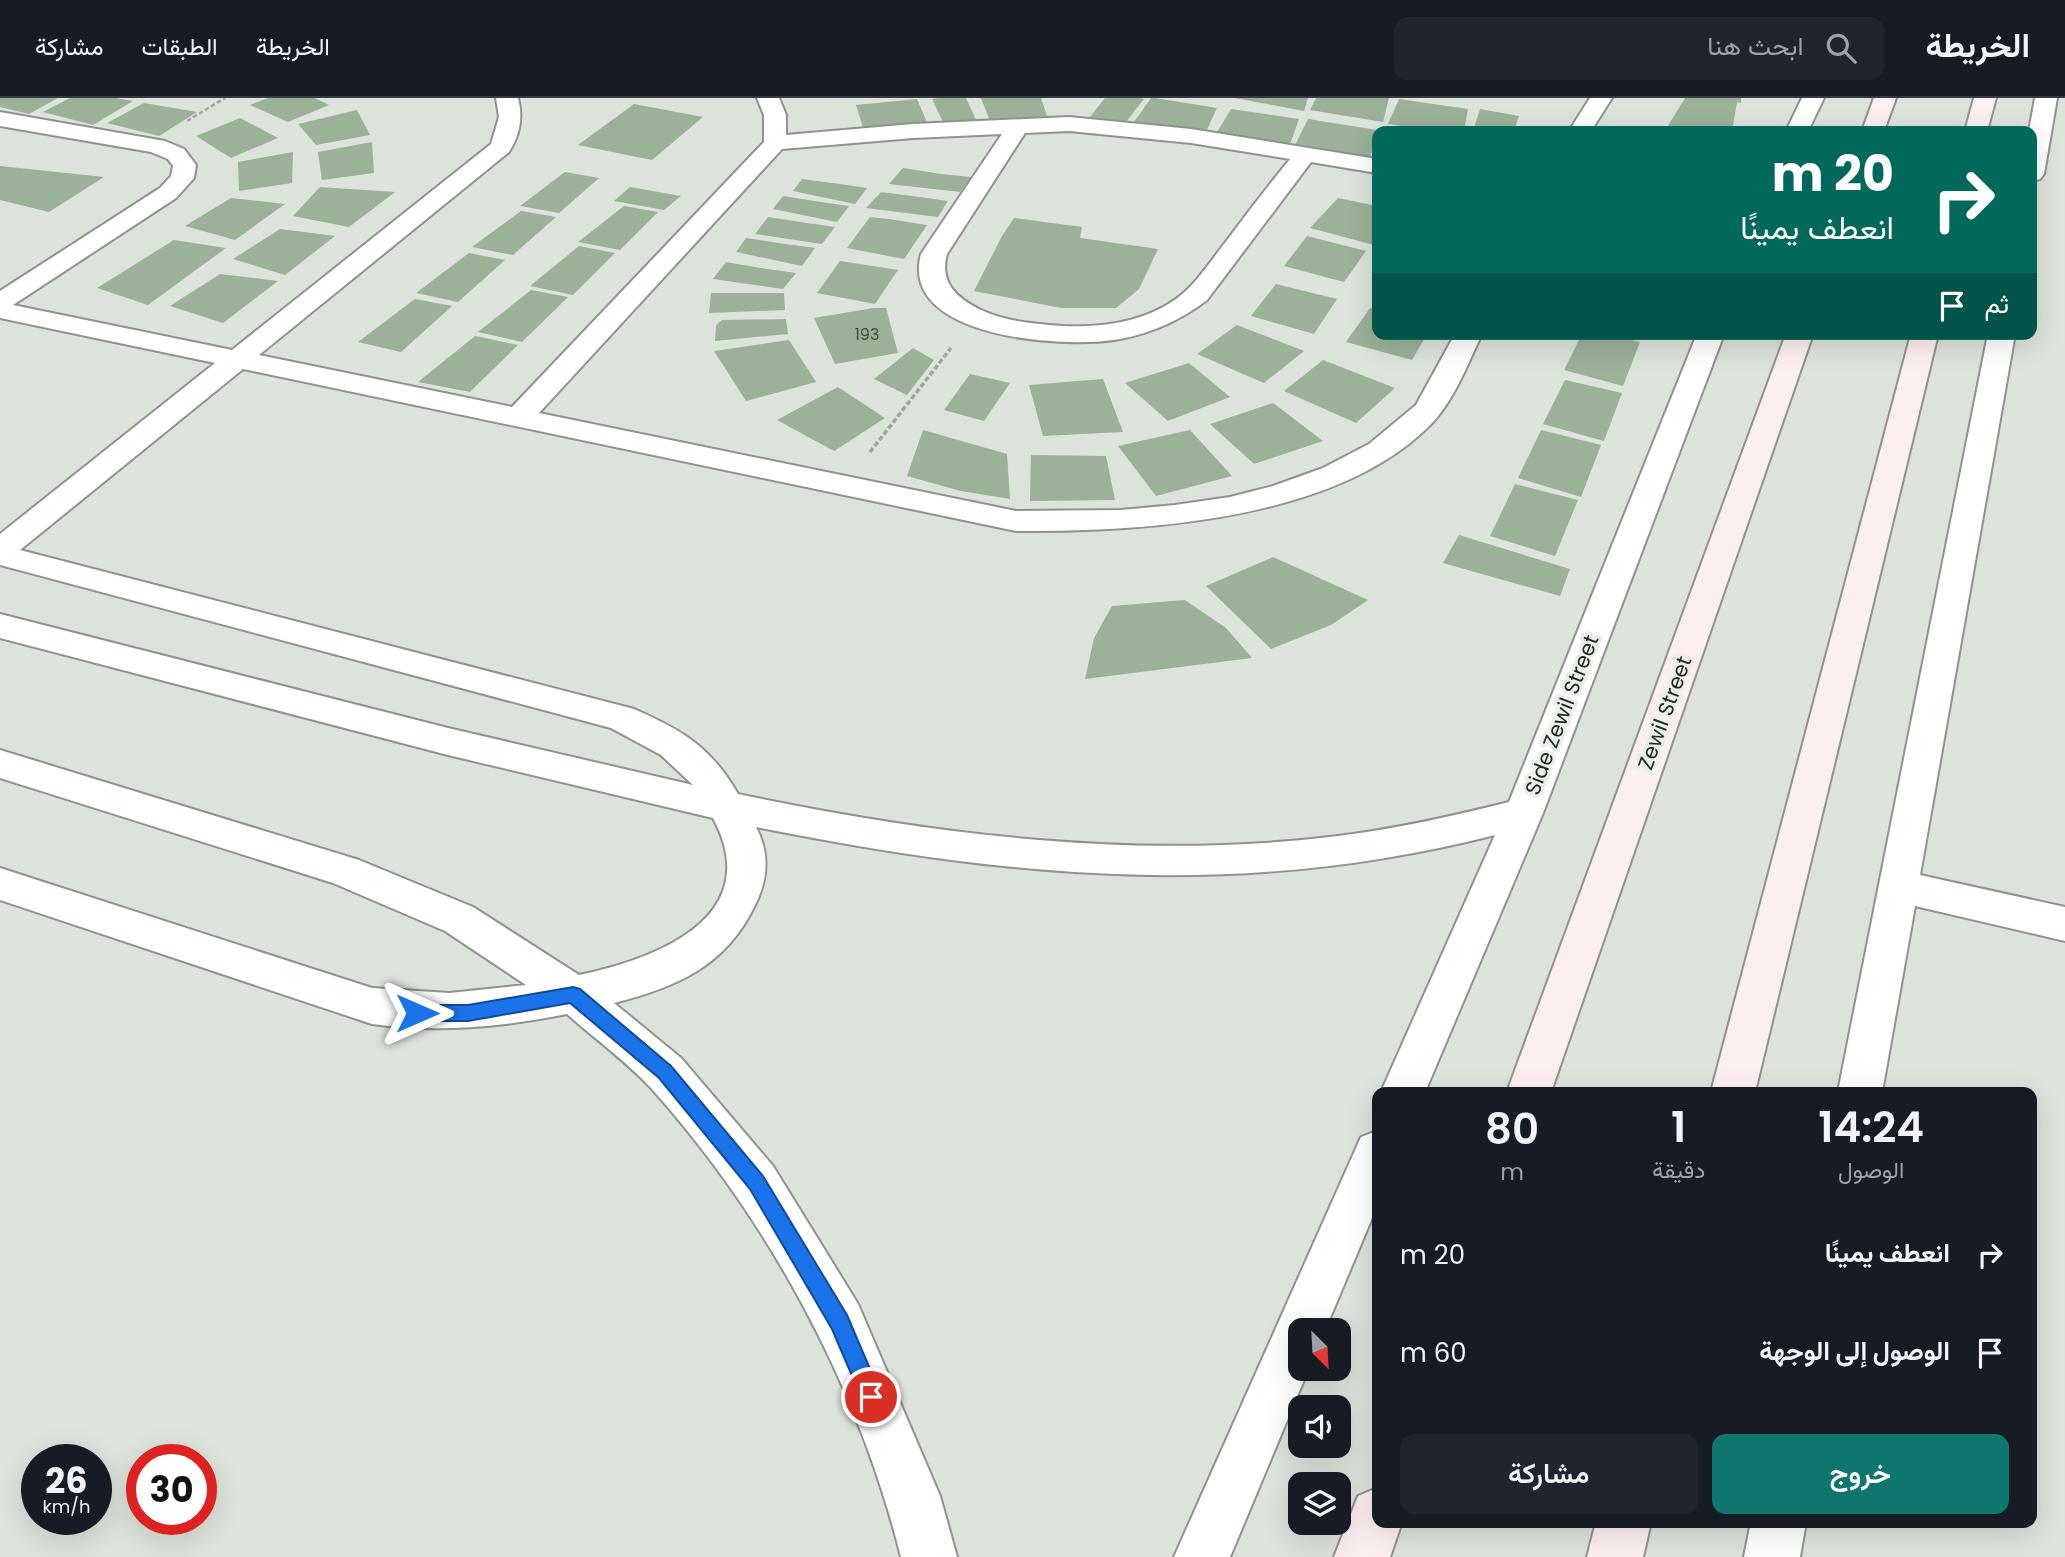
<!DOCTYPE html>
<html lang="ar">
<meta charset="utf-8">
<style>
:root{--surface:#171b24;--page:#20242c;--text:#f1f3f6;--muted:#9ea1a6;--line:#363941;--accent:#0f766e}
body{margin:0;font-family:Poppins,Vazirmatn,sans-serif;background:var(--page);color:var(--text);direction:rtl;height:100vh;display:flex;flex-direction:column;font-size:26px;white-space:nowrap}
*{box-sizing:border-box;margin:0}
p{font-size:23px;color:var(--muted)}
.icon{flex:none;width:38px;height:38px;fill:none;stroke:currentColor;stroke-width:2;stroke-linecap:round;stroke-linejoin:round}
.map{position:relative;flex:1;overflow:hidden;direction:ltr}
.panel{position:absolute;left:1372px;top:989px;width:665px;height:441px;display:flex;flex-direction:column;background:var(--surface);border-radius:14px;box-shadow:0 7px 28px #0002;direction:rtl}
.panel>*{flex:none}
.guide{position:absolute;left:1372px;top:28px;width:665px;height:214px;border-radius:14px;box-shadow:0 7px 28px #0002;direction:rtl;background:#00695c;color:#fff;overflow:hidden}
.needle{width:46px;rotate:156deg}
.buttons{position:absolute;left:1288px;top:1220px;display:grid;gap:14px}
.buttons a{display:grid;place-items:center;width:63px;height:63px;border-radius:14px;background:var(--surface);box-shadow:0 7px 28px #0002;font-size:35px}
.speed{position:absolute;left:21px;top:1346px;display:flex;gap:14px;font-size:35px;font-weight:700;text-align:center}
.speed>*{display:grid;place-content:center;width:91px;height:91px;border-radius:50%;background:var(--surface);box-shadow:0 7px 28px #0002;line-height:1}
.speed small{font-size:18px;font-weight:400}
.speed .limit{border:10px solid #d22;background:#fff;color:#111}
.pin{position:absolute;display:grid;place-items:center;width:60px;height:60px;color:#fff;margin:-30px;border:4px solid #fff;border-radius:50%;box-shadow:0 2px 7px #0007}
.me{position:absolute;width:77px;margin:-38px;rotate:90deg;stroke-linejoin:round;filter:drop-shadow(0 0 5px #0008)}
.turn{display:flex;align-items:center;gap:24px;height:147px;padding:0 28px;font-size:32px}
.turn .icon{width:91px;height:91px;stroke-width:2.5}
.turn b{display:block;font-size:49px;line-height:60px}
.then{display:flex;align-items:center;height:66px;padding:0 28px;background:#0003;gap:14px;font-size:26px}
.eta{display:flex;justify-content:space-evenly;align-items:center;height:119px;text-align:center}
.eta b{font-size:42px;font-weight:600;line-height:49px}
.button{display:flex;gap:14px;margin-top:auto;padding:14px 28px}
.button a{flex:1;height:80px;border-radius:14px;background:var(--accent);color:#fff;font-size:28px;font-weight:600;line-height:80px;text-align:center}
.button a+a{background:var(--page);color:var(--text)}
ul{padding:0;list-style:none}
li{display:flex;align-items:center;gap:21px;height:98px;padding:0 28px}
li div{flex:1}
li b{display:block;font-size:26px}
li em{font-style:normal}
header{display:flex;align-items:center;gap:42px;box-sizing:border-box;height:98px;padding:0 35px;background:var(--surface);border-bottom:2px solid var(--line)}
header strong{font-size:33px}
nav{display:flex;gap:38px;margin-inline-start:auto;font-size:24px}
.search{width:490px;height:63px;background:var(--page);display:flex;align-items:center;gap:18px;box-sizing:border-box;padding:0 24px;border-radius:14px;color:var(--muted);font-size:26px}
.map>svg:first-child{display:block}
.building{fill:#9bb198}
.lines{fill:none;stroke-linecap:round;stroke-linejoin:round}
.minor-casing{stroke:#8e948d;stroke-width:4}
.secondary-casing{stroke:#8e948d;stroke-width:4}
.path-far1{stroke:#a1a6a0;stroke-width:2.5;stroke-dasharray:4.5 2.5;stroke-linecap:butt}
.path{stroke:#a1a6a0;stroke-width:3.5;stroke-dasharray:5 2.5;stroke-linecap:butt}
.minor{fill:#fff;fill-rule:evenodd}
.secondary{fill:#fdeef0;fill-rule:evenodd}
.route{fill:#1a73e8;stroke:#114b97;stroke-width:2}
.labels{text-anchor:middle;stroke-width:7;stroke-linejoin:round;paint-order:stroke}
.far-number-label{font-size:16px;fill:#414940}
.street-label{font-size:21px;fill:#232623;stroke:#e9f0e8}
</style>
<header>
<strong>الخريطة</strong>
<div class="search"><svg class="icon" aria-label="search" viewBox="0 0 24 24"><circle cx="10" cy="10" r="6"/><path d="M15 15l6 6"/></svg>ابحث هنا</div>
<nav><a>الخريطة</a><a>الطبقات</a><a>مشاركة</a></nav>
</header>
<div class="map">
<svg width="2065" height="1459" viewBox="0 0 2065 1459">
<rect width="100%" height="100%" fill="#dce3db"/>
<g class="building">
<path d="M0,0H58L29,16L0,9Z"/>
<path d="M70,0H116L133,3L93,27L43,14Z"/>
<path d="M268,0H315L329,7L288,24L250,7Z"/>
<path d="M939,0H966L977,24L944,26L932,1Z"/>
<path d="M981,0H1041L1047,18L990,23Z"/>
<path d="M1105,0H1140L1144,1L1126,24L1090,19Z"/>
<path d="M1151,0H1155L1217,10L1205,36L1134,24Z"/>
<path d="M1235,0H1308L1304,13Z"/>
<path d="M1316,0H1389L1383,24L1310,12Z"/>
<path d="M1685,0H1741V5L1737,4L1732,33L1666,31Z"/>
<path d="M917,1L929,29L865,36L856,7Z"/>
<path d="M1399,1L1468,11L1464,33H1435L1388,26Z"/>
<path d="M144,5L197,14L159,38L107,25Z"/>
<path d="M634,6L703,19L652,62L578,47Z"/>
<path d="M1231,11L1299,21L1289,49L1216,36Z"/>
<path d="M1480,11L1519,18L1514,33H1473Z"/>
<path d="M357,12L370,37L316,47L298,26Z"/>
<path d="M240,20L278,40L231,60L196,38Z"/>
<path d="M1308,21L1377,32L1370,59L1295,47Z"/>
<path d="M372,44L374,75L322,82L318,54Z"/>
<path d="M293,54L292,85L239,93L238,64Z"/>
<path d="M0,68L104,79L49,114L0,102Z"/>
<path d="M903,70L941,76L971,79L960,94L889,86Z"/>
<path d="M565,74L599,80L559,115L520,108Z"/>
<path d="M802,81L840,86L867,90L855,106L793,93Z"/>
<path d="M320,89L395,94L349,129L293,118Z"/>
<path d="M630,89L681,98L664,112L614,103Z"/>
<path d="M881,94L920,99L948,103L938,119L866,110Z"/>
<path d="M783,98L821,104L849,108L837,124L773,111Z"/>
<path d="M231,100L285,106L235,142L185,128Z"/>
<path d="M1338,100L1377,108V141L1374,147L1310,130Z"/>
<path d="M624,108L658,114L620,152L578,144Z"/>
<path d="M521,113L556,119L513,157L472,149Z"/>
<path d="M768,119L807,125L835,129L822,146L755,136Z"/>
<path d="M870,119L889,121L927,127L904,161L847,150Z"/>
<path d="M1014,120L1082,129L1080,140L1158,151L1139,191L1116,210H1061L974,193L1002,138Z"/>
<path d="M280,131L335,138L285,177L233,161Z"/>
<path d="M1307,138L1366,153L1344,184L1284,168Z"/>
<path d="M746,140L786,146L815,150L802,168L736,154Z"/>
<path d="M174,142L226,150L148,207L97,190Z"/>
<path d="M579,148L615,155L573,197L530,188Z"/>
<path d="M469,155L505,162L458,204L416,195Z"/>
<path d="M840,163L860,166L898,172L875,206L817,195Z"/>
<path d="M726,164L767,171L796,175L783,191L713,181Z"/>
<path d="M220,176L278,183L223,225L170,208Z"/>
<path d="M1276,186L1337,201L1314,236L1251,218Z"/>
<path d="M531,192L568,199L522,244L478,234Z"/>
<path d="M711,195H784L785,212L709,215Z"/>
<path d="M415,201L452,208L401,254L358,244Z"/>
<path d="M874,210H886L898,255L835,266L814,220Z"/>
<path d="M1370,210L1377,212V236H1427L1412,262L1346,244Z"/>
<path d="M786,221L788,236L715,243L716,227L722,222Z"/>
<path d="M1237,227L1304,253L1264,285L1197,256Z"/>
<path d="M1582,236H1606L1640,244L1623,288L1564,272Z"/>
<path d="M475,238L518,247L470,294L418,284Z"/>
<path d="M789,242L816,284L746,303L714,253Z"/>
<path d="M913,250L934,262L907,297L874,281Z"/>
<path d="M1323,262L1395,290L1356,325L1284,293Z"/>
<path d="M1189,265L1230,299L1168,323L1125,285Z"/>
<path d="M970,276L1010,285L984,323L944,312Z"/>
<path d="M1103,281L1123,334L1043,338L1029,287Z"/>
<path d="M1565,282L1622,295L1604,343L1543,326Z"/>
<path d="M838,289L885,320L834,353L777,322Z"/>
<path d="M1273,305L1323,343L1254,366L1210,326Z"/>
<path d="M923,332L1007,356L1010,401L961,393L907,378Z"/>
<path d="M1190,332L1232,378L1156,398L1118,348Z"/>
<path d="M1541,332L1601,347L1581,399L1518,380Z"/>
<path d="M1031,357L1106,358L1115,402L1030,403Z"/>
<path d="M1515,386L1578,402L1555,458L1490,438Z"/>
<path d="M1459,437L1570,471L1560,498L1443,465Z"/>
<path d="M1273,459L1368,502L1331,527L1271,551L1206,488Z"/>
<path d="M1185,502L1226,530L1252,560L1085,581L1094,540L1112,508Z"/>
</g>
<g class="lines">
<g class="minor-casing">
<g id="minor">
<path d="M496,0H518C523,19 520,37 509,54L259,257L512,309L764,44V17L757,0H779L786,17V37L913,26L1069,19L1191,31L1377,61V75L1311,64L1207,202C1181,222 1152,235 1120,241C1068,251 898,241 921,156L1002,36L913,40L782,51L539,315L1016,413L1121,412L1175,407L1230,399L1273,388L1323,370L1369,346L1416,307L1455,236H1482C1468,265 1455,300 1433,324C1339,423 1143,434 1016,433L243,271L20,452L634,611C682,632 711,649 738,696C934,737 1138,763 1338,738C1396,731 1453,718 1509,704L1697,236H1724L1543,715L1425,994H1381L1495,737C1241,802 1011,780 756,729C770,756 768,781 755,807C726,868 677,889 614,905L681,960L773,1068L858,1206L940,1398L957,1459H901C858,1287 769,1122 651,990C626,963 594,940 567,916C501,929 439,935 372,926L0,802V770L372,890L449,895L526,887L445,833L333,785L0,680V652L359,762L473,809L579,877C655,861 767,820 713,720L448,657L0,540V516L448,630L693,687L661,657L611,630L0,467V436L215,265L0,220V193L160,90L171,78L173,68L168,61L151,54L0,28V14L165,43L184,51L196,67L194,80L176,100L13,207L232,252L491,46L499,19ZM1069,33L1191,45L1290,61C1269,87 1248,114 1228,141C1215,157 1203,176 1188,191C1156,222 1107,230 1064,228C1037,226 1007,224 981,212C957,200 939,185 947,156L1025,35Z"/>
<path d="M1590,0H1612L1591,33H1569Z"/>
<path d="M1802,0H1824L1808,33H1786Z"/>
<path d="M2035,0H2057L2044,76L2040,81L2032,83V33H2029Z"/>
<path d="M1988,236H2015L1920,777L2065,809V843L1915,808L1882,994H1838Z"/>
<path d="M1377,1033V1108L1325,1232H1300V1270H1309L1230,1459H1174L1361,1039Z"/>
<path d="M1751,1424H1806L1800,1459H1744Z"/>
</g>
</g>
<g class="secondary-casing">
<g id="secondary">
<path d="M1874,0H1896L1884,33H1862Z"/>
<path d="M1974,0H1996L1987,33H1965Z"/>
<path d="M1786,236H1813L1551,994H1507Z"/>
<path d="M1911,236H1938L1755,994H1711Z"/>
<path d="M1377,1390V1424H1402L1390,1459H1334L1358,1398Z"/>
<path d="M1596,1424H1651L1643,1459H1587Z"/>
</g>
</g>
<path class="path-far1" d="M187,23L225,0"/>
<path class="path" d="M870,354L951,250"/>
<use href="#minor" class="minor"/>
<use href="#secondary" class="secondary"/>
</g>
<path class="route" d="M573,889L580,891L671,968L763,1078L847,1217L882,1299L879,1306L871,1309L864,1306L832,1231L750,1091L659,980L570,905L468,923H417L410,920L408,915L410,910L417,907H468Z"/>
<g class="labels">
<g class="far-number-label">
<text x="867" y="242">193</text>
</g>
<g class="street-label">
<text transform="translate(1665 615) rotate(-70)" y="7">Zewil Street</text>
<text transform="translate(1562 617) rotate(-69)" y="7">Side Zewil Street</text>
</g>
</g>
</svg>
<div class="buttons">
<a><svg class="needle" viewBox="-14 -14 28 28"><path d="M0-13l5 13h-10z" fill="#e53935"/><path d="M0 13l5-13h-10z" fill="#9ea1a6"/></svg></a>
<a><svg class="icon" aria-label="sound" viewBox="0 0 24 24"><path d="M4 9h4l5-4v14l-5-4H4zM17 9q2 3 0 6"/></svg></a>
<a><svg class="icon" aria-label="layers" viewBox="0 0 24 24"><path d="M12 4l9 5-9 5-9-5zM3 14l9 5 9-5"/></svg></a>
</div>
<div class="speed"><div>26<small>km/h</small></div><div class="limit">30</div></div>
<div class="pin" style="left:871px;top:1299px;background:#d93025"><svg class="icon" aria-label="arrive" viewBox="0 0 24 24"><path d="M6 21V4h12l-3 4 3 4H6"/></svg></div>
<svg class="me" style="left:417px;top:915px" viewBox="-20 -20 40 40"><path d="M0-17L14 15 0 8-14 15z" fill="#1a73e8" stroke="#fff" stroke-width="4"/></svg>
<div class="guide">
<div class="turn"><svg class="icon" aria-label="right" viewBox="0 0 24 24"><path d="M7 20v-9h11M14 6l5 5-5 5"/></svg><div><b>20 m</b>انعطف يمينًا</div></div>
<div class="then">ثم<svg class="icon" aria-label="arrive" viewBox="0 0 24 24"><path d="M6 21V4h12l-3 4 3 4H6"/></svg></div>
</div>
<section class="panel">
<div class="eta">
<div><b>14:24</b><p>الوصول</p></div>
<div><b>1</b><p>دقيقة</p></div>
<div><b>80</b><p>m</p></div>
</div>
<ul>
<li><svg class="icon" aria-label="right" viewBox="0 0 24 24"><path d="M7 20v-9h11M14 6l5 5-5 5"/></svg><div><b>انعطف يمينًا</b></div><em>20 m</em></li>
<li><svg class="icon" aria-label="arrive" viewBox="0 0 24 24"><path d="M6 21V4h12l-3 4 3 4H6"/></svg><div><b>الوصول إلى الوجهة</b></div><em>60 m</em></li>
</ul>
<div class="button"><a>خروج</a><a>مشاركة</a></div>
</section>
</div>
